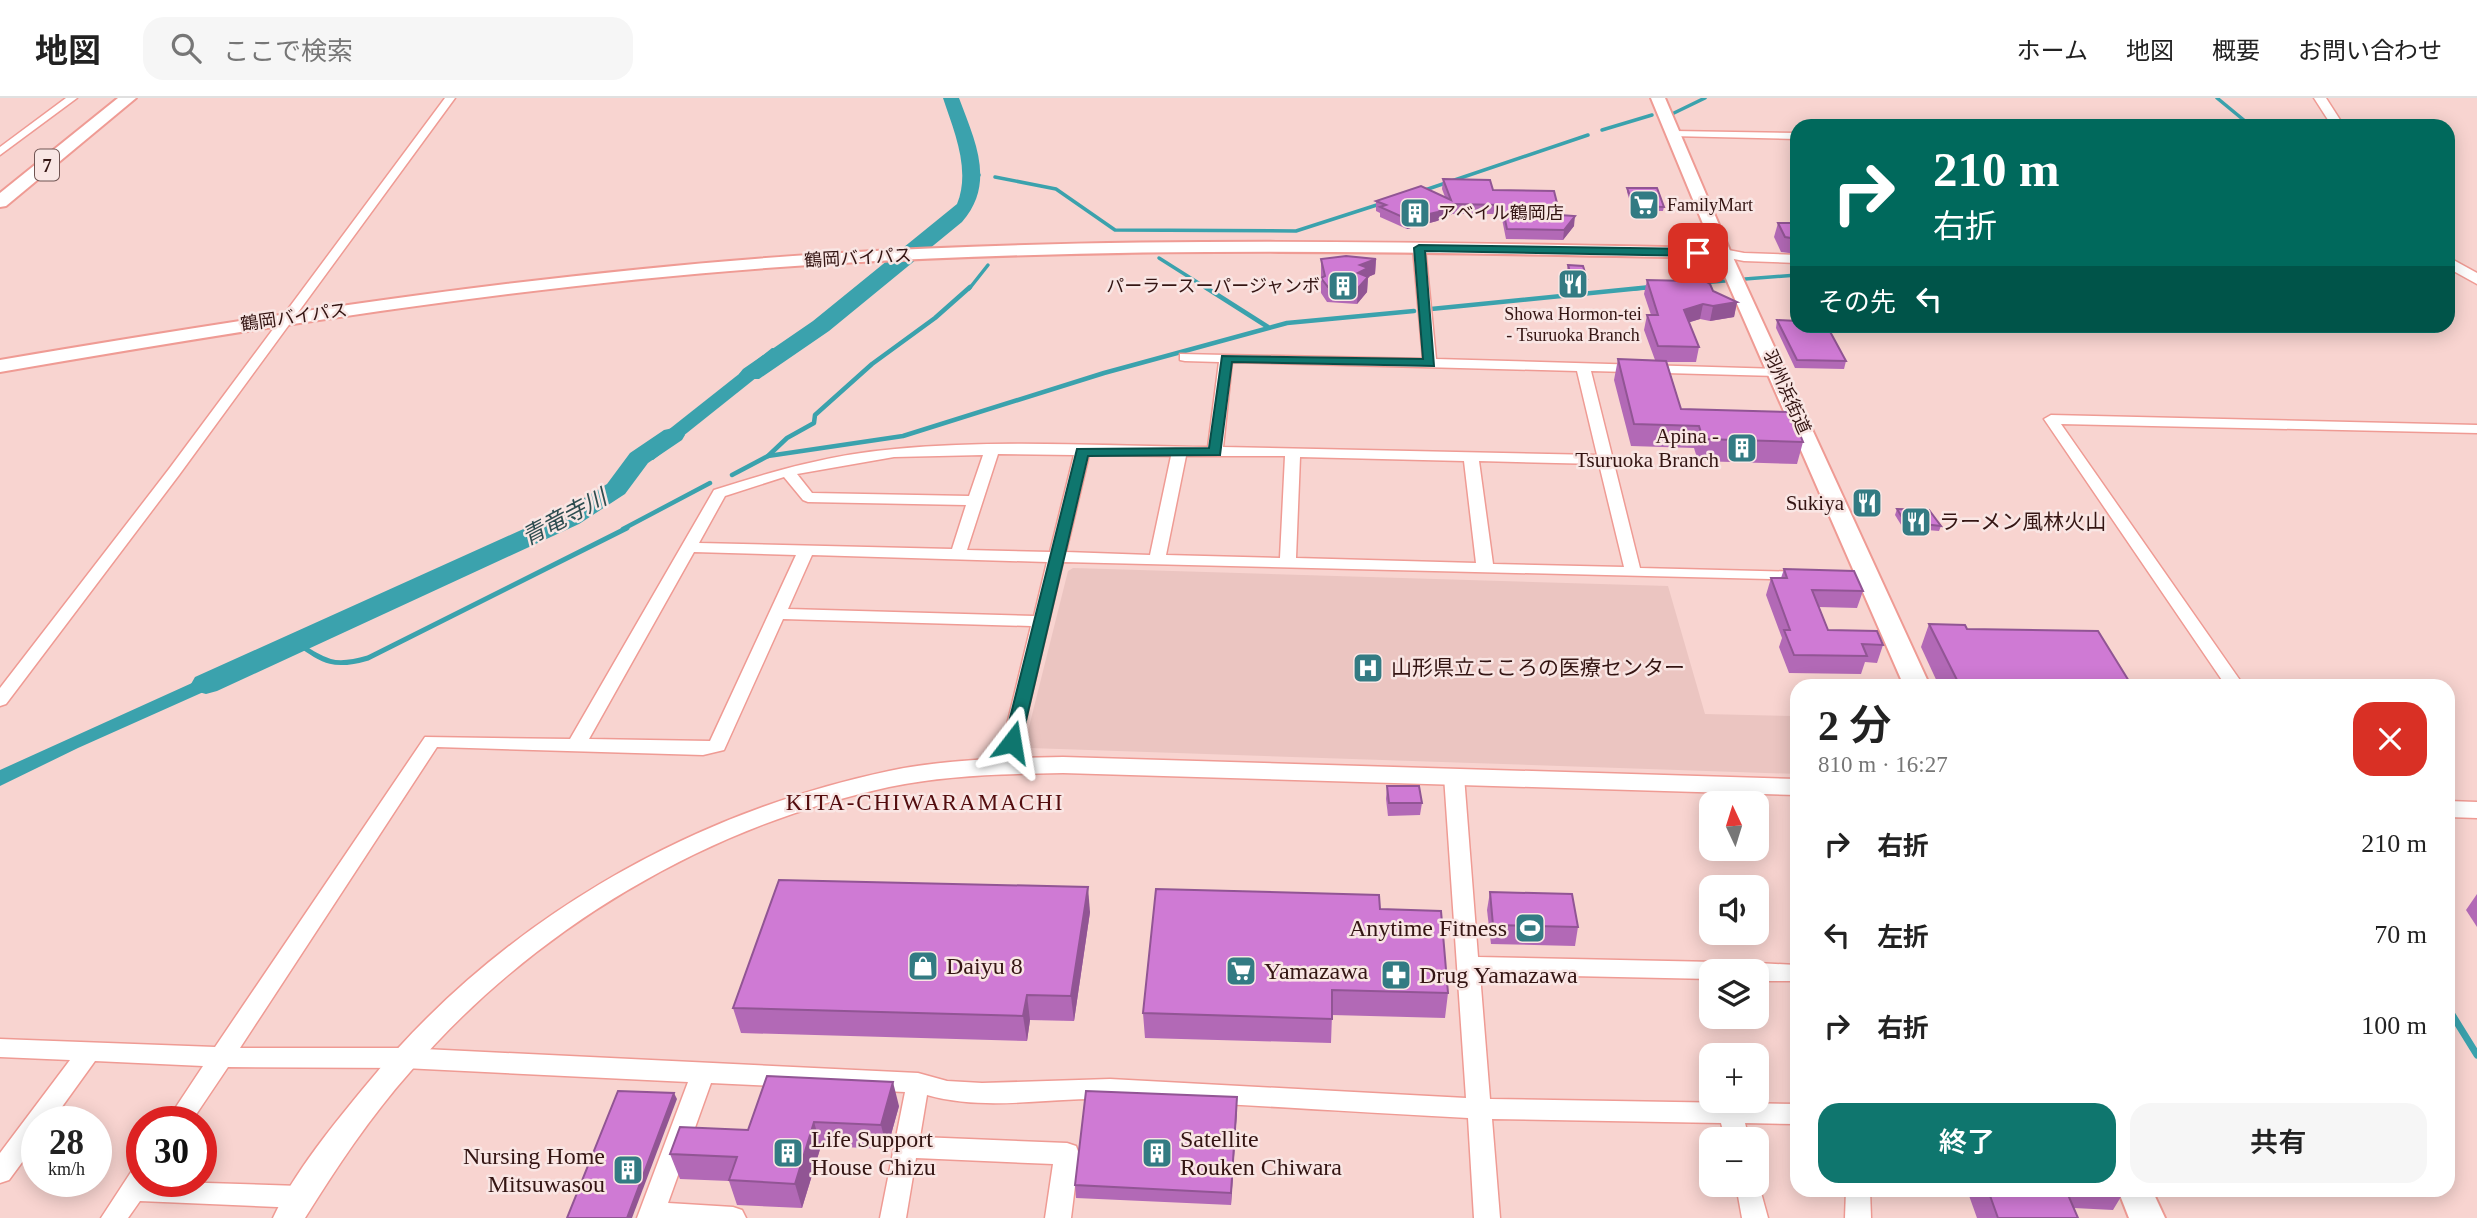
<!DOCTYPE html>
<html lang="ja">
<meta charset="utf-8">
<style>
:root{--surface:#fff;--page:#f6f6f6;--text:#222;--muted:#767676;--line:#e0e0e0;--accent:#0f766e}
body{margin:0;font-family:"Times New Roman","Noto Sans JP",serif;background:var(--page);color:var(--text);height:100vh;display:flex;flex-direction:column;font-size:26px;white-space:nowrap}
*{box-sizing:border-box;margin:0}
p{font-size:23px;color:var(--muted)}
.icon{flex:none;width:38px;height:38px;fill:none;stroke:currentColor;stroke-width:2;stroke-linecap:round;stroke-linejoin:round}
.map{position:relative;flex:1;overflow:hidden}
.details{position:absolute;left:1790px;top:581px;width:665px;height:518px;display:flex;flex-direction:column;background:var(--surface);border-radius:21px;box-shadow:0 4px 18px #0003}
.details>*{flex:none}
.banner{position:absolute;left:1790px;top:21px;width:665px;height:214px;border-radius:21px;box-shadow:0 4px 18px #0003;background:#00695c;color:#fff;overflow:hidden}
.needle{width:46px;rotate:356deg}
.buttons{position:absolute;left:1699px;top:693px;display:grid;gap:14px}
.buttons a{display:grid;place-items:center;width:70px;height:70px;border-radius:14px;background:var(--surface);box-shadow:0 4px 18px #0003;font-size:35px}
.speed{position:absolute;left:21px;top:1008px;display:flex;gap:14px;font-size:35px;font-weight:700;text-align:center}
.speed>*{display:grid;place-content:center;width:91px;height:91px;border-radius:50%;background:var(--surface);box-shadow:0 4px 18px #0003;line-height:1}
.speed small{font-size:18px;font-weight:400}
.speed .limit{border:10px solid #d22;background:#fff;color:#111}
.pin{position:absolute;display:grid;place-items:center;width:60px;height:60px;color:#fff;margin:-30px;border-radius:14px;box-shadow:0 4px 10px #0006}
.me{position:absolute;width:77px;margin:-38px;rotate:14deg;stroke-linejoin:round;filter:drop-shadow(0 0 5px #0008)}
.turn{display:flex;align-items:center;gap:24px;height:147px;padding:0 28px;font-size:32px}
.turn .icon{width:91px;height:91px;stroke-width:2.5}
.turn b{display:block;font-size:49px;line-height:60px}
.then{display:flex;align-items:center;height:66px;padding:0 28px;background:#0003;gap:14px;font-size:26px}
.round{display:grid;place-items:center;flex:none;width:74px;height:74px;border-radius:21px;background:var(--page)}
.headline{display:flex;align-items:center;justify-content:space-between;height:119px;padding:0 28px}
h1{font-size:42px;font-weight:600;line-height:52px}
.cta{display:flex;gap:14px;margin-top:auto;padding:14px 28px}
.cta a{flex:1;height:80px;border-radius:21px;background:var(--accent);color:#fff;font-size:28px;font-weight:600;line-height:80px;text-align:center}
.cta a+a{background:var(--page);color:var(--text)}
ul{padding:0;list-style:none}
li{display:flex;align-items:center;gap:21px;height:91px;padding:0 28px}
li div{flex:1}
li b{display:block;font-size:26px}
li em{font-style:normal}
header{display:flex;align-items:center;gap:42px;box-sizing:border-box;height:98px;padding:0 35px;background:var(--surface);border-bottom:2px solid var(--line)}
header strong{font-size:33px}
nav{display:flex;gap:38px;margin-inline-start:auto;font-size:24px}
.search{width:490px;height:63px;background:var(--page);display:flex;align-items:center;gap:18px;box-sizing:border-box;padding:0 24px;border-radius:21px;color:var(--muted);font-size:26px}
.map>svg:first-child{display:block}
.built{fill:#ebc5c1}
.water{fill:#3ba2ad}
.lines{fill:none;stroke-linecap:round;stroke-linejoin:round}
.stream-far3{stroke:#3ba2ad;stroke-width:3.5}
.stream-far2{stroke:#3ba2ad;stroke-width:4.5}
.stream-far1{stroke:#3ba2ad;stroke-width:5}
.stream{stroke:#3ba2ad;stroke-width:7}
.river{fill:#3ba2ad;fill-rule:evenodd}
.minor-casing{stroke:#ef9b94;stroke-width:3}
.tertiary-casing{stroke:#ef9b94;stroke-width:3}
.secondary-casing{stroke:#ef9b94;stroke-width:4}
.trunk-casing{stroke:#ef9b94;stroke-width:4}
.minor{fill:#fff;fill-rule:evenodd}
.tertiary{fill:#fff;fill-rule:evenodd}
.secondary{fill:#fff;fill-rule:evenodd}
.trunk{fill:#fff;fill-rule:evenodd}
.wall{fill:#b269b6}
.shaded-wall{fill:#915594}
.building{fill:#cf7ad4;stroke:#915594;stroke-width:2}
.route{fill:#0f766e;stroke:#0a4d48;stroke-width:2}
.labels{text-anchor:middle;stroke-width:5;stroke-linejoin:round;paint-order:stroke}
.far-poi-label{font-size:18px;fill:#341513;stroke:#f9e6e4;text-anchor:start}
.far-street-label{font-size:18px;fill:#341513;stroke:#f9e6e4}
.shield{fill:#f9e6e4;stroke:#6f5452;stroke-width:2}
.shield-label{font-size:19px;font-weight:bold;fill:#341513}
.poi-label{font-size:21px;fill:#341513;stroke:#f9e6e4;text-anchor:end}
.water-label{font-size:23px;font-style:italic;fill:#2e4d50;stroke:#f9e6e4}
.neighbourhood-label{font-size:23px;letter-spacing:2px;fill:#530c0e;stroke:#f9e6e4}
.near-poi-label{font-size:24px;fill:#341513;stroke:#f9e6e4;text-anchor:start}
</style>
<header>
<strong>地図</strong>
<div class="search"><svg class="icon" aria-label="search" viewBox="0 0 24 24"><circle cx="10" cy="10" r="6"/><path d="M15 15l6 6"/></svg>ここで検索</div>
<nav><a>ホーム</a><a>地図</a><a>概要</a><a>お問い合わせ</a></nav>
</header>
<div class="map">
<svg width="2477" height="1120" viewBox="0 0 2477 1120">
<rect width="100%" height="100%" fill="#f8d4d0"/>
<path class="built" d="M1073,470L1668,488L1705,616L1792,618L1797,632V676L1030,650L1025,645L1068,473Z"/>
<g class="water">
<path d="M772,250L791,252L653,362L634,359Z"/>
<path d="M234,566L246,575L78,650L0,688V672Z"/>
</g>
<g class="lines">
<g class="stream-far3">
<path d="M2217,0L2251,28"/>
<path d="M1674,15L1705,0"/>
<path d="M1602,32L1652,17"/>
<path d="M971,76L979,77"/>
<path d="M995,79L1056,91L1115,132L1296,133L1383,105"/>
<path d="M1422,93L1588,37"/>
<path d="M1159,160L1208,191"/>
<path d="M1745,181L1797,177"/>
<path d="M1700,185L1725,183"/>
<path d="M969,191L988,167"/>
<path d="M1634,191L1652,189"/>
</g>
<g class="stream-far2">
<path d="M1205,189L1268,229"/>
<path d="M1431,211L1651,189"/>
<path d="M768,358L787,340L814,325L815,317L872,266L935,220L970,189"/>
<path d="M732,377L768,358L903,338L1104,275L1287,225L1414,213"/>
<path d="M623,431L710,385"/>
</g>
<path class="stream-far1" d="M297,545C325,564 334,570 368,560L627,430"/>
<path class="stream" d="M2448,910L2477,957"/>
<g class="river">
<path d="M943,0H959C975,43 996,85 962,124L829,233L759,281H743L739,276L743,271L813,223L957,106C971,72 954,33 943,0Z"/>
<path d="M673,330L682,332L685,337L682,342L648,365L625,396L579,426L217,593L206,596L195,593L191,586L195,579L561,414L607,386L630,355L664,332Z"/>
</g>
<g class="minor-casing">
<g id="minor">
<path d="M66,0H77L0,57V49Z"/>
<path d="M445,0H455L179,377L6,606L0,608V590L169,371Z"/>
<path d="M1674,33L1797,35V41L1670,38L1669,36Z"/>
<path d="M1419,146L1425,150L1436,261L1782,271L1784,274L1777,278L1591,273L1640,470L1805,474L1811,476L1813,479L1811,482L1063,464L1015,668L1013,673H999L997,668L1031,528L783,521L724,652L703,657L437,649L240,950H404L918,975L947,983L982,985L1110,981L1466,1000L1444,678L1447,673H1461L1464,678L1478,859L1716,864L1724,867L1727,873H1712V881L1480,876L1490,1001L1797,1006V1026L1745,1025L1749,1041H1725L1721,1025L1492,1021L1500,1120H1474L1468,1020C1349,1014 1231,1005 1112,1001C1051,999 987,1014 927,997L920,1039L1067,1045L1076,1048L1079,1056L1071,1120H1045L1053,1066L916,1060L906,1120H880L905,994L711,985L668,1105L733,1109L742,1112L746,1120H637L688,984L404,970L228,969L191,1024H166L203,968L95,963L51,1024H37V1044L9,1082L0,1085V1055L70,962L0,959V941L215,949L425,639L570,641L714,392C773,373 833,356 895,351C998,341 1105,348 1208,349L1219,264L1185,263L1180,262V256L1423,261L1413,150ZM1232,264L1577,273L1597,357L1223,349ZM998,356L1074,357L1050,454L967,452ZM983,357L969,398L812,395L797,376L894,359ZM1089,357L1171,358L1150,457L1066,454ZM1186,358H1285L1280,460L1166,457ZM1300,359L1464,363L1476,465L1296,460ZM1479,363L1599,366L1624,469L1493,466ZM784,379L803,402L808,404L966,407L952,451L699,445L725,398ZM694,454L796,457L710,643L589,641ZM812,457L1047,464L1034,518L788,511Z"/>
<path d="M1723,151L1744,155L1797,157V165L1744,163L1719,158L1717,155Z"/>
<path d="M2051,317L2477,327V335L2061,326L2244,588H2226L2044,321Z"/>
<path d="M1757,865L1797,867V883H1757V873H1746L1749,868Z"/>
<path d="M142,1068V1083L300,1088L309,1091L312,1099L309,1107L300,1110L140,1103L128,1120H101L133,1071Z"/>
<path d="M1757,1080L1768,1120H1742L1736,1087H1757Z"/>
<path d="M1846,1092H1870L1871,1120H1845Z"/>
</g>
</g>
<g class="tertiary-casing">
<g id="tertiary">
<path d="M2314,0H2326L2344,28H2332Z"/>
<path d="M2448,159L2477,175V186L2448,170Z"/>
<path d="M1063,659L1797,681V697L1063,675C1005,676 946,677 889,689C705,729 533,831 410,974C370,1019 337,1069 305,1120H273C295,1073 334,1026 367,986C499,825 686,716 889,673C946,661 1005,660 1063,659Z"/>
<path d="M2448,703L2477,704V720L2448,719Z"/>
</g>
</g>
<g class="secondary-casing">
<g id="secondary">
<path d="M1651,0H1665L1731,155L1930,588H1904L1717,160C1425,154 1133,148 842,165C559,181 279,226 0,274V262C278,215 558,172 840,155C1130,138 1422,144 1713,150Z"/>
<path d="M2118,1092H2152L2165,1120H2129Z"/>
</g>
</g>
<g class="trunk-casing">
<path id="trunk" d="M118,0H136L6,108L0,109V95Z"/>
</g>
<use href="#minor" class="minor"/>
<use href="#tertiary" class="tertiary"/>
<use href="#secondary" class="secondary"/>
<use href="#trunk" class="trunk"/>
</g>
<g class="wall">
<path d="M1443,81L1493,92L1560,117L1574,128L1563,142L1506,141L1501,116H1452L1437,123L1407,131L1380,119V115L1376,113V103L1445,99L1442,91Z"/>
<path d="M1627,90L1664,109L1663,113H1633L1627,94Z"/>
<path d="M1778,125H1797V156L1781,154L1774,139Z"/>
<path d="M1688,148L1703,182L1713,193L1737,204L1734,219L1710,223L1700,221L1689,224L1699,249L1696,264H1667L1681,311L1803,344L1797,366L1698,363L1694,350L1631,348L1614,282L1618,261L1655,262L1644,232L1647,217H1651L1644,196L1647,182L1686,183L1685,162Z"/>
<path d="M1321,161H1376L1375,176L1368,179L1367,194L1357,206L1327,204L1321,195Z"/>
<path d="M1568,167L1587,181L1586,191H1571L1566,177Z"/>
<path d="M1777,222L1846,263L1844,271L1795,270L1776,230Z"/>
<path d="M1897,411L1941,428L1939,433L1903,430L1895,417Z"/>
<path d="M1784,471L1863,493L1857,510L1819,509L1828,532L1883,547L1877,565L1865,564L1861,576L1789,575L1779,549L1782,540L1766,497L1771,480H1781Z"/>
<path d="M1929,526L1967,531L2132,588H1939L1921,549Z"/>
<path d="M1387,688L1422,705L1420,717L1388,718L1386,701Z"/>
<path d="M1490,794L1578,829L1575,848L1491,846L1487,812Z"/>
<path d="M2477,796V829L2466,812Z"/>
<path d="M1380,811L1448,895L1445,920L1332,917L1331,945L1145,940L1143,915Z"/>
<path d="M1090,814L1074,923L1030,922L1027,943L741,935L733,910Z"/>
<path d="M899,1008L887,1051L821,1048L802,1110L737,1107L729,1083L680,1081L670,1056L748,1032Z"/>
<path d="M1237,1011L1231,1107L1076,1100L1075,1087Z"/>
<path d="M1967,1092H2125L2113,1112L2074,1110L2078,1120H1977Z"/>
</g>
<g class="shaded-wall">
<path d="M1453,106L1452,116L1437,123L1407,131V121Z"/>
<path d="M1575,118L1574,128L1563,142L1564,132Z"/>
<path d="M1376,161L1375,176L1368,179L1367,194L1357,206L1360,167Z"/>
<path d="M1737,204L1734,219L1710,223L1713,208Z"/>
<path d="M1703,206L1700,221L1681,227L1684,212Z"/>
<path d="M1088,789L1090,814L1074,923L1071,898Z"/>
<path d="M1027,897L1030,922L1027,943L1023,918Z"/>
<path d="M893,984L899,1008L887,1051L881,1027Z"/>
<path d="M674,995L677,1001L632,1120H627Z"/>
<path d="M1237,999V1011L1231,1107V1095Z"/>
<path d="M814,1024L821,1048L802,1110L795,1086Z"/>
</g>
<g class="building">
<path d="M1443,81L1490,82L1493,92L1554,93L1560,117L1575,118L1564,132L1507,131L1502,107L1453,106L1438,114L1407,121L1380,109L1386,107L1376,103L1421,88L1451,102Z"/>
<path d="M1627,90H1657L1664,109L1634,108Z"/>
<path d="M1778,125H1797V141L1785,139Z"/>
<path d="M1688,148H1699L1703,182L1710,186L1713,193L1737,204L1713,208L1703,206L1684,212L1699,249L1658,248L1647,217H1658L1647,182L1689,183Z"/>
<path d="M1346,158L1376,161L1360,167L1368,170L1358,175L1368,179L1357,191L1328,189L1321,180L1325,178L1321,161Z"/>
<path d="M1568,167L1583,168L1587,181H1572Z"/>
<path d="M1777,222L1797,223V228H1827L1846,263L1797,262Z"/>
<path d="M1618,261L1666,263L1681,311L1791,314L1803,344L1703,341L1699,328L1634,326Z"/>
<path d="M1897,411L1929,412L1941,428L1905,424Z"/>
<path d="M1784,471L1854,473L1863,493L1812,492L1828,532L1877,533L1883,547L1862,546L1867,558L1794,557L1784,532H1790L1771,480H1787Z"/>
<path d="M1929,526L1965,527L1967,531L2098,533L2132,588H1960Z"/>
<path d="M1387,688H1419L1422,705H1389Z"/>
<path d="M779,782L1088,789L1071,898L1027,897L1023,918L733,910Z"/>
<path d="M1156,791L1379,797L1380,811L1441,813L1448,895L1332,892V921L1143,915Z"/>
<path d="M1490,794L1572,796L1578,829L1493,827Z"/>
<path d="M767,978L893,984L881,1027L814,1024L795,1086L729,1082L737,1059L670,1056L680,1029L748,1032Z"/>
<path d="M618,993L674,995L627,1120H567Z"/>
<path d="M1086,993L1237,999L1231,1095L1075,1087Z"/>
<path d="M1988,1092H2066L2078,1120H1998Z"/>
</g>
<path class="route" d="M1419,147L1698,151L1703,155L1698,158L1425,153L1434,268L1232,264L1220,357L1088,358L1021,644L1012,650L1006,648L1004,644L1077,351L1209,350L1222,258L1423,261L1414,150Z"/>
<defs>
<g id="supermarket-square" transform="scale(1.575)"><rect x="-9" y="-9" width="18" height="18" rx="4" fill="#337b83" stroke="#f9e6e4"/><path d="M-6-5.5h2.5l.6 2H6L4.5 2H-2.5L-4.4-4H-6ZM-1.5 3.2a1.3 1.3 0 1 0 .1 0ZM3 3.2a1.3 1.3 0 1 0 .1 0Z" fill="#fff"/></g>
<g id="building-square" transform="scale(1.575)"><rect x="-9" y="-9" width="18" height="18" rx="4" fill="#337b83" stroke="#f9e6e4"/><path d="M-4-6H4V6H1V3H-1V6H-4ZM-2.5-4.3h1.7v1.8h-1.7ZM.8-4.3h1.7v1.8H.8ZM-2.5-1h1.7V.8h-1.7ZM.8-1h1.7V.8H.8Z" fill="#fff"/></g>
<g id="restaurant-square" transform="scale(1.575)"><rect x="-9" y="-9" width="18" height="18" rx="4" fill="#337b83" stroke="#f9e6e4"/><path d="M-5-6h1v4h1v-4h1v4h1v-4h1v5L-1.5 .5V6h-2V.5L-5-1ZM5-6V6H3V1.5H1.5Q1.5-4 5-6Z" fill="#fff"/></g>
<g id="hospital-square" transform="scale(1.575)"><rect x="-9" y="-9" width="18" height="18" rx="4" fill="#337b83" stroke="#f9e6e4"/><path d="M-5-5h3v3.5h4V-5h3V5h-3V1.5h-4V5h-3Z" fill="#fff"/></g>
<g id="stadium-square" transform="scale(1.575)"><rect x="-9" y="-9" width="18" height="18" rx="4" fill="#337b83" stroke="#f9e6e4"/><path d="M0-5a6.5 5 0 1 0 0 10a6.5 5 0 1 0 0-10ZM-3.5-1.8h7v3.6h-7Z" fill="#fff"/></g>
<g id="shop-square" transform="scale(1.575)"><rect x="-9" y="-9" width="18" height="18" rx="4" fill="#337b83" stroke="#f9e6e4"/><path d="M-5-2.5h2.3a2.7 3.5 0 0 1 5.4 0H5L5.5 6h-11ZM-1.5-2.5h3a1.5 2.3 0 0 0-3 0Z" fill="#fff"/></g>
<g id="pharmacy-square" transform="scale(1.575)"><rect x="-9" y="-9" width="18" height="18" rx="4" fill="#337b83" stroke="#f9e6e4"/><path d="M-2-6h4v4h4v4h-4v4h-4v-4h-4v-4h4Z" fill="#fff"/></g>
</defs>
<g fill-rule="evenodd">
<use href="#supermarket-square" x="1644" y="107"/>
<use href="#building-square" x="1415" y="115"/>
<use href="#restaurant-square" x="1573" y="186"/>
<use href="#building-square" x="1343" y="188"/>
<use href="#building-square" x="1742" y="350"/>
<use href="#restaurant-square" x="1867" y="405"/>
<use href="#restaurant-square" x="1916" y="424"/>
<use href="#hospital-square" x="1368" y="570"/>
<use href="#stadium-square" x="1530" y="830"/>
<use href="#shop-square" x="923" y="868"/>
<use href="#supermarket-square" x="1241" y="873"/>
<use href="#pharmacy-square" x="1396" y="877"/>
<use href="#building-square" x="788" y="1055"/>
<use href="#building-square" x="1157" y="1055"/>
<use href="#building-square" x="628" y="1072"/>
</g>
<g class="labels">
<g class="far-poi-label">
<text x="1667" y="113">FamilyMart</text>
<text x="1438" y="121">アベイル鶴岡店</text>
<text x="1320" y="194" text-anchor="end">パーラースーパージャンボ</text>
<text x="1573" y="222" text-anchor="middle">Showa Hormon-tei<tspan x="1573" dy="21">- Tsuruoka Branch</tspan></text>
</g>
<g class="far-street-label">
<text transform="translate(858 160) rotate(-3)" y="6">鶴岡バイパス</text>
<text transform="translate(294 219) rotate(-8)" y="6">鶴岡バイパス</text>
<text transform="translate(1787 294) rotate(66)" y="6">羽州浜街道</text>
</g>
<rect class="shield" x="35" y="51.5" width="24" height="31" rx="5"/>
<g class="shield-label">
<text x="47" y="74">7</text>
</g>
<g class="poi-label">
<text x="1719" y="345">Apina -<tspan x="1719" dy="24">Tsuruoka Branch</tspan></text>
<text x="1844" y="412">Sukiya</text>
<text x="1939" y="431" text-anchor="start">ラーメン風林火山</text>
<text x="1391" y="577" text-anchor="start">山形県立こころの医療センター</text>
</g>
<g class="water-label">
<text transform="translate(564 419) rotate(-28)" y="8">青竜寺川</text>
</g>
<g class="neighbourhood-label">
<text x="925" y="712">KITA-CHIWARAMACHI</text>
</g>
<g class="near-poi-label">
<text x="1507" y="838" text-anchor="end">Anytime Fitness</text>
<text x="946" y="876">Daiyu 8</text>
<text x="1264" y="881">Yamazawa</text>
<text x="1419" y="885">Drug Yamazawa</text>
<text x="811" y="1049">Life Support<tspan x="811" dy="28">House Chizu</tspan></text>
<text x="1180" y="1049">Satellite<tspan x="1180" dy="28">Rouken Chiwara</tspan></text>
<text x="605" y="1066" text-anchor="end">Nursing Home<tspan x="605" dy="28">Mitsuwasou</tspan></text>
</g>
</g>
</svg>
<div class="buttons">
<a><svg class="needle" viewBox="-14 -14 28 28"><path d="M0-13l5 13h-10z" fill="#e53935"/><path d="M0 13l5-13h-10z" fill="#767676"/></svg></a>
<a><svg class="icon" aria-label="sound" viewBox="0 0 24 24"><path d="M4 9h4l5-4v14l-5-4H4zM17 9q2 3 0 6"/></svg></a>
<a><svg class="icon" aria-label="layers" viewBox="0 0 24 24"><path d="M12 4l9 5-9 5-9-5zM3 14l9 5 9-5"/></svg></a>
<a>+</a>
<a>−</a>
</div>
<div class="speed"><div>28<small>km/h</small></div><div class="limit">30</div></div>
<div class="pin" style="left:1698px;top:155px;background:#d93025"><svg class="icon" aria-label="arrive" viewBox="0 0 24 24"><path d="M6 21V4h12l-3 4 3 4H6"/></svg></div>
<svg class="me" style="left:1012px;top:644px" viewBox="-20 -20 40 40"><path d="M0-17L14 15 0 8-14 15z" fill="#0f766e" stroke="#fff" stroke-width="4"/></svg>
<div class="banner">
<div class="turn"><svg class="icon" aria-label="right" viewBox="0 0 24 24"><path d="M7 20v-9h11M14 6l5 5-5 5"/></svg><div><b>210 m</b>右折</div></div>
<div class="then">その先<svg class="icon" aria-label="left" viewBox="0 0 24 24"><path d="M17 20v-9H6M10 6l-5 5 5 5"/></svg></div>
</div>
<section class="details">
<div class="headline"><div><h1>2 分</h1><p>810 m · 16:27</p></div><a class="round" style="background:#d93025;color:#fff"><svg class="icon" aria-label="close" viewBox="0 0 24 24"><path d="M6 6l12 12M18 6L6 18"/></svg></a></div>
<ul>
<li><svg class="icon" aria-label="right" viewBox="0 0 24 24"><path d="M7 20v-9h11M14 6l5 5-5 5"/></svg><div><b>右折</b></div><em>210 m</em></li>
<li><svg class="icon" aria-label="left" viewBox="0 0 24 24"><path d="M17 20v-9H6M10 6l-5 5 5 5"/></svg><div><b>左折</b></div><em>70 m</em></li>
<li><svg class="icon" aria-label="right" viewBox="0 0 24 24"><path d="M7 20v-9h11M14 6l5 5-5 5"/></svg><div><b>右折</b></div><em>100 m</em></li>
</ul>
<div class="cta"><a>終了</a><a>共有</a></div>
</section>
</div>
